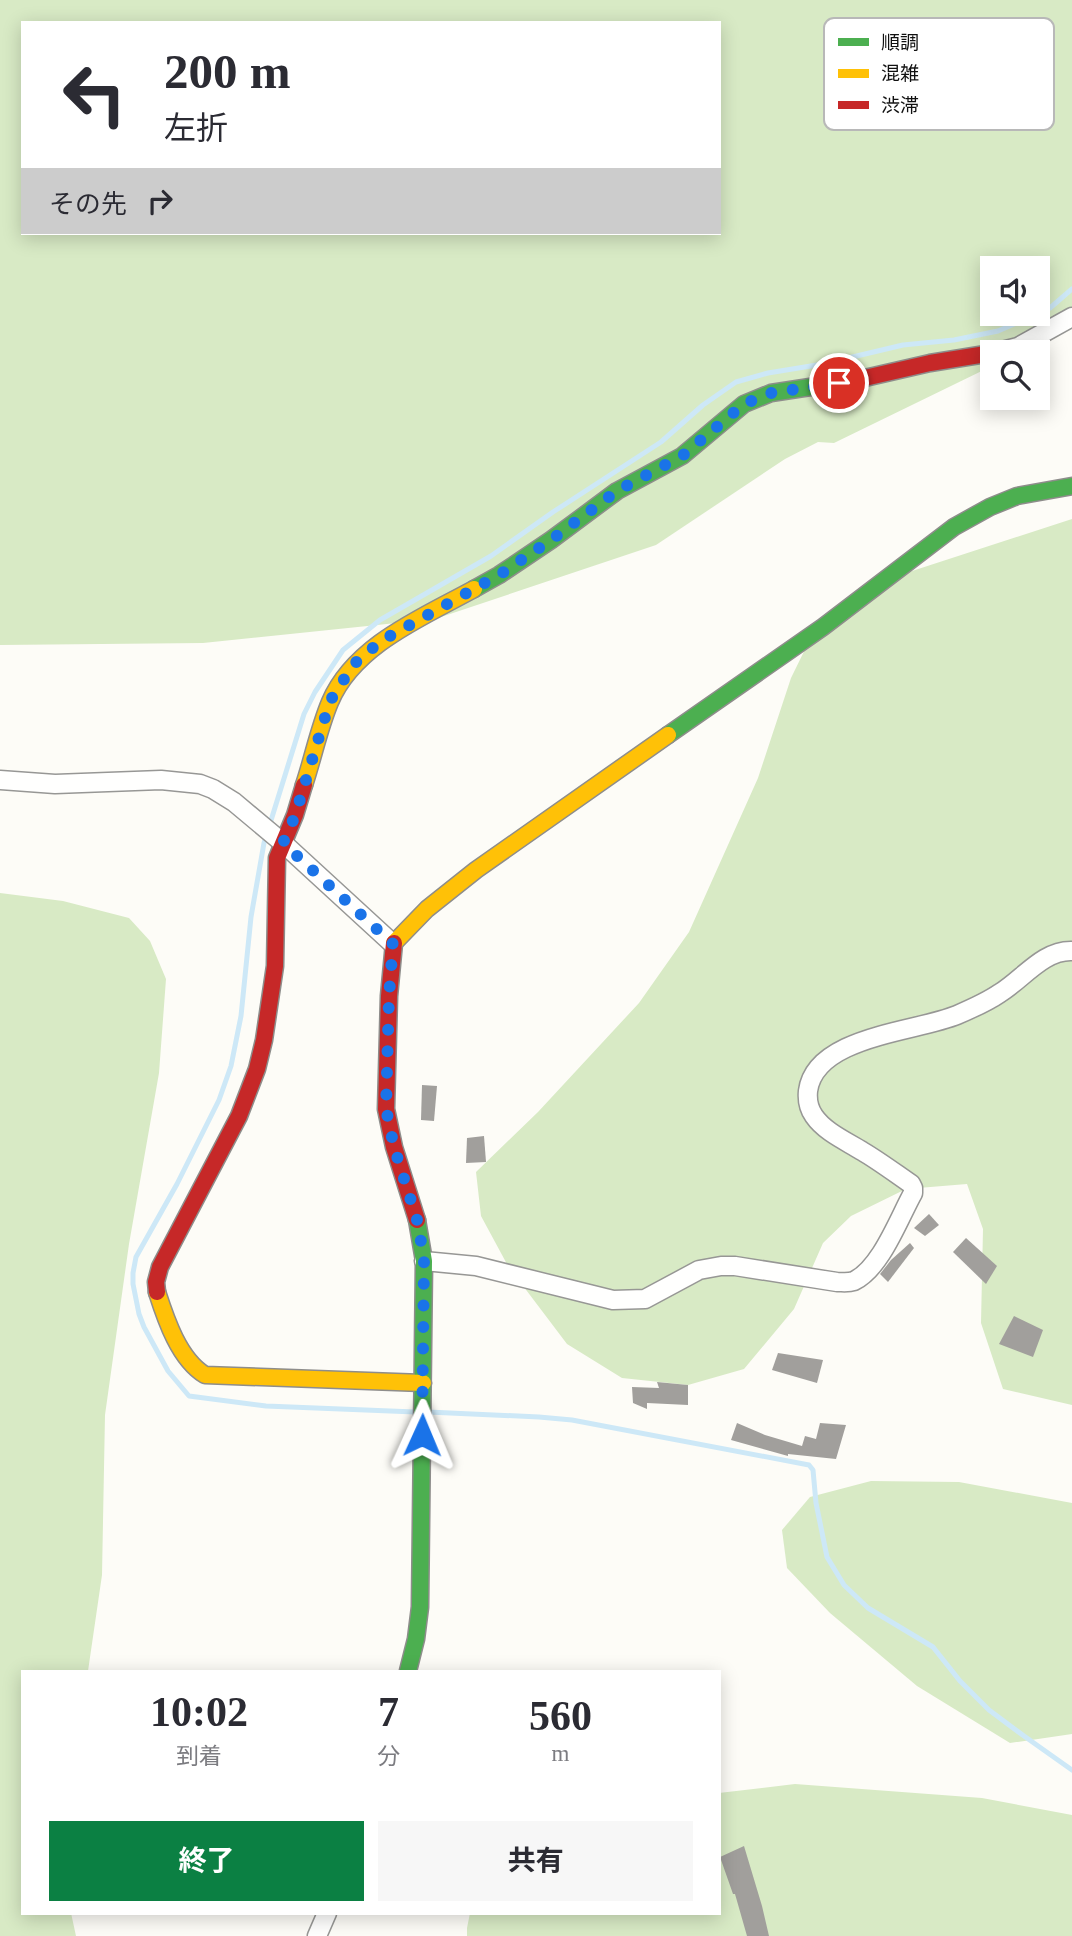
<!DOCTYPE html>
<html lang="ja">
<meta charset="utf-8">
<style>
:root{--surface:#fff;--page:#f7f7f7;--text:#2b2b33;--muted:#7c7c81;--accent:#0b8043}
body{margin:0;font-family:"Times New Roman","Noto Sans JP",serif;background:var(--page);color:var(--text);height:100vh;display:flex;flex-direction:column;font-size:26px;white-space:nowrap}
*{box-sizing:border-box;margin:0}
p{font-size:23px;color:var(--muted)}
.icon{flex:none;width:38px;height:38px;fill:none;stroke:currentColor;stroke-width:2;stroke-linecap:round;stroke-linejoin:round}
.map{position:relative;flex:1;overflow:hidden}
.drawer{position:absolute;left:21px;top:1670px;width:700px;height:245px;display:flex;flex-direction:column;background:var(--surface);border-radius:0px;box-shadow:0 4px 18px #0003}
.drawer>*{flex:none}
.guide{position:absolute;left:21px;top:21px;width:700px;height:214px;border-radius:0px;box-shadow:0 4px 18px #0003;background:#fff;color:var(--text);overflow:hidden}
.tools{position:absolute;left:980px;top:256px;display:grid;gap:14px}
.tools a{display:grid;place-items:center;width:70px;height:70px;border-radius:0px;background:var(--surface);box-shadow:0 4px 18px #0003;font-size:35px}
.pin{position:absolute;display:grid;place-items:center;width:60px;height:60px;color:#fff;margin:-30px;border:4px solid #fff;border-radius:50%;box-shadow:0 2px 7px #0007}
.me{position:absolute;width:77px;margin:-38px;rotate:1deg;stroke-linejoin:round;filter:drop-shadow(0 0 5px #0008)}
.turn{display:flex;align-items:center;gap:24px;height:147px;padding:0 28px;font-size:32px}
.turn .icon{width:91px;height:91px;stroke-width:2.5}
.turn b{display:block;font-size:49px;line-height:60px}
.then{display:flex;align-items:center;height:66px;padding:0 28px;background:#0003;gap:14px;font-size:26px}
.eta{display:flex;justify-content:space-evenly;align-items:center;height:119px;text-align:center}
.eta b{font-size:42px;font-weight:700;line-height:49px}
.button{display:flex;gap:14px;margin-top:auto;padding:14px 28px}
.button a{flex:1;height:80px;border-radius:0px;background:var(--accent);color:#fff;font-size:28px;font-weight:700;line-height:80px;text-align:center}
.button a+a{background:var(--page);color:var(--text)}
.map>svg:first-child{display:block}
.forest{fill:#d8eac5;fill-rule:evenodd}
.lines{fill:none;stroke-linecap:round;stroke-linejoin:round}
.stream{stroke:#cde8f7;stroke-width:5}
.building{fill:#a19f9c}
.street-casing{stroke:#979795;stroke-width:21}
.fast-casing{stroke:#8e8d8b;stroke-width:19}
.slow-casing{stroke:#8e8d8b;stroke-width:19}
.jam-casing{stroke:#8e8d8b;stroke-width:19}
.street{stroke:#fffffe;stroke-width:18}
.fast{stroke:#4caf50;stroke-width:16}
.slow{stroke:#ffc107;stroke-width:16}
.jam{stroke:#c62828;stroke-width:16}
.route{stroke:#1a73e8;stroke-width:12;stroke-dasharray:0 21.6}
.key{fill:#fff;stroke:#b8b8b8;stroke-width:2}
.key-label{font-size:19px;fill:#111}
</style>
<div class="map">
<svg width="1072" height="1936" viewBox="0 0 1072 1936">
<rect width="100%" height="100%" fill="#fdfcf7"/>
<g class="forest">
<path d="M0,0H1072V328L1059,334L992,352V366L834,443L818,442L785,459L656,545L435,619L203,643L0,645ZM23,23H719V233H23ZM992,268H1038V313H992Z"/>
<path d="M1072,519V1405L1003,1389L981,1323L983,1229L967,1184L906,1189L851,1216L823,1243L794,1309L744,1369L688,1385L622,1378L567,1344L508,1266L481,1216L476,1172L538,1112L639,1003L689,932L758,778L791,678L816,627L909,572Z"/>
<path d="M0,893L63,901L129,918L150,941L166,979L159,1073L129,1244L105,1415L102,1575L88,1671H23V1913H71L76,1936H0Z"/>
<path d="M871,1481L959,1482L1072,1503V1734L1010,1743L917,1686L830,1613L787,1568L782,1530L810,1497Z"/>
<path d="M795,1784L982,1798L1072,1815V1936H467V1928L470,1913H719V1793Z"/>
</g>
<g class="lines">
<g class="stream">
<path d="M415,1412L266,1406L189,1396L168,1371L144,1327L139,1314L133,1284V1273L136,1257L177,1184L219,1100L231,1066L241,1016L251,917L264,843L304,714L315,692L343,650L380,620L491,556L553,512L661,442L703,405L736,382L768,373L823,364L903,345L954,340L998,331L1050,308L1072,289"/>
<path d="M428,1412L539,1417L572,1420L809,1465L813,1470L816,1503L827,1557L844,1585L868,1608L933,1647L960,1681L989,1710L1024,1736L1072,1770"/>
</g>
</g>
<g class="building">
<path d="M422,1085L437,1086L434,1121L421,1120Z"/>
<path d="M484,1136L486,1162L466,1163L467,1138Z"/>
<path d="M929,1214L939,1225L925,1236L914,1228Z"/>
<path d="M966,1238L997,1266L986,1284L953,1252Z"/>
<path d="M910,1243L914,1248L888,1282L880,1274L891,1260Z"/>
<path d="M1014,1316L1043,1330L1033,1357L999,1344Z"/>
<path d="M778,1353L823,1360L817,1383L772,1370Z"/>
<path d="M657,1382L688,1385V1405L647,1403V1409L633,1403L632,1387L659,1388Z"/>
<path d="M737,1423L765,1435L802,1446L805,1436L816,1439L820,1423L846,1425L836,1459L788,1454V1456L731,1440Z"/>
<path d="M744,1846L762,1906L769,1936H747L735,1894H733L720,1857Z"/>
</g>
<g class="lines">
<g class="street-casing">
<g id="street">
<path d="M998,352L1018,347L1072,317"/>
<path d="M0,780L55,784L161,780L200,784L213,789L234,802L283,843L393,944"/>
<path d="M424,1261L476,1266L613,1300L645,1299L699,1270L721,1266H735L837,1282C843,1282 848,1283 854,1281C881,1268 899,1218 913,1193V1188L911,1184C895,1173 879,1161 862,1151C846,1141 825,1132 814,1116C809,1109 807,1101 808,1091C815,1036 916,1032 957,1015C971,1009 987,1002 1000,993C1023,979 1043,950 1072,951"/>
<path d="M317,1936L327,1913"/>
</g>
</g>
<g class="fast-casing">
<g id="fast">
<path d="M474,589L499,575L551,540L617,491L682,456L744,404L771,393L856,380"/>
<path d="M668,735L823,627L954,527L990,507L1017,496L1072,486"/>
<path d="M408,1671L416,1639L420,1607L424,1261L417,1220"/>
</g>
</g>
<g class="slow-casing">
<g id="slow">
<path d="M304,785C313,758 319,728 330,702C354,645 423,617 474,589"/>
<path d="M394,943L427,909L476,870L668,735"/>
<path d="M157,1292C166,1320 179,1359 205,1375L423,1383"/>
</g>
</g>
<g class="jam-casing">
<g id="jam">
<path d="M856,380L930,363L992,353"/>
<path d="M394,943L389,996L386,1109L394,1147L417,1220"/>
<path d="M157,1292L156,1282L160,1267L239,1116L257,1069L264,1040L275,966L277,858L295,815L304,785"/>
</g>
</g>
<use href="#street" class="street"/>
<use href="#fast" class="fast"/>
<use href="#slow" class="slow"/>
<use href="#jam" class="jam"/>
</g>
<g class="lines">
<path class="route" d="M422,1435L424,1261L418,1223L394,1147L386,1109L389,996L393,944L283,843L295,816L330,701L354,664L381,641L499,575L551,540L617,491L682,456L744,404L771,393L839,383"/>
</g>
<rect x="824" y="18" width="230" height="112" rx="10" class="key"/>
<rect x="838" y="38" width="31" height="8" fill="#4caf50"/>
<rect x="838" y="69" width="31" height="9" fill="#ffc107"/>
<rect x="838" y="101" width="31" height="8" fill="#c62828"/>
<g class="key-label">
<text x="881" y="49">順調</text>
<text x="881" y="80">混雑</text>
<text x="881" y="112">渋滞</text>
</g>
</svg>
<div class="tools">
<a><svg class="icon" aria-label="sound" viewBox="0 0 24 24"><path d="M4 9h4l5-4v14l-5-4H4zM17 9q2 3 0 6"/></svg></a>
<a><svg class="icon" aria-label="search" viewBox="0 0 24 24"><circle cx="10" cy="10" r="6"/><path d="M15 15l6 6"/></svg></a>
</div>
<div class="pin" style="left:839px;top:383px;background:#d93025"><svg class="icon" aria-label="arrive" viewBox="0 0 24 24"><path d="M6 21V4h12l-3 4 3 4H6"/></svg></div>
<svg class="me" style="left:422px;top:1435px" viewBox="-20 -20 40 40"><path d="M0-17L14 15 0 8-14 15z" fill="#1a73e8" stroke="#fff" stroke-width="4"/></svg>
<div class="guide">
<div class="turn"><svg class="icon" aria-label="left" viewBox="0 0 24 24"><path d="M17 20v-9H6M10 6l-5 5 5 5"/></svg><div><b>200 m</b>左折</div></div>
<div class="then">その先<svg class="icon" aria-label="right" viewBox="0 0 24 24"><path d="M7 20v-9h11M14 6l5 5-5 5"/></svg></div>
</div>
<section class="drawer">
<div class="eta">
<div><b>10:02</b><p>到着</p></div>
<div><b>7</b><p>分</p></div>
<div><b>560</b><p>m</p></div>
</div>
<div class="button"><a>終了</a><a>共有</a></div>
</section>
</div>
